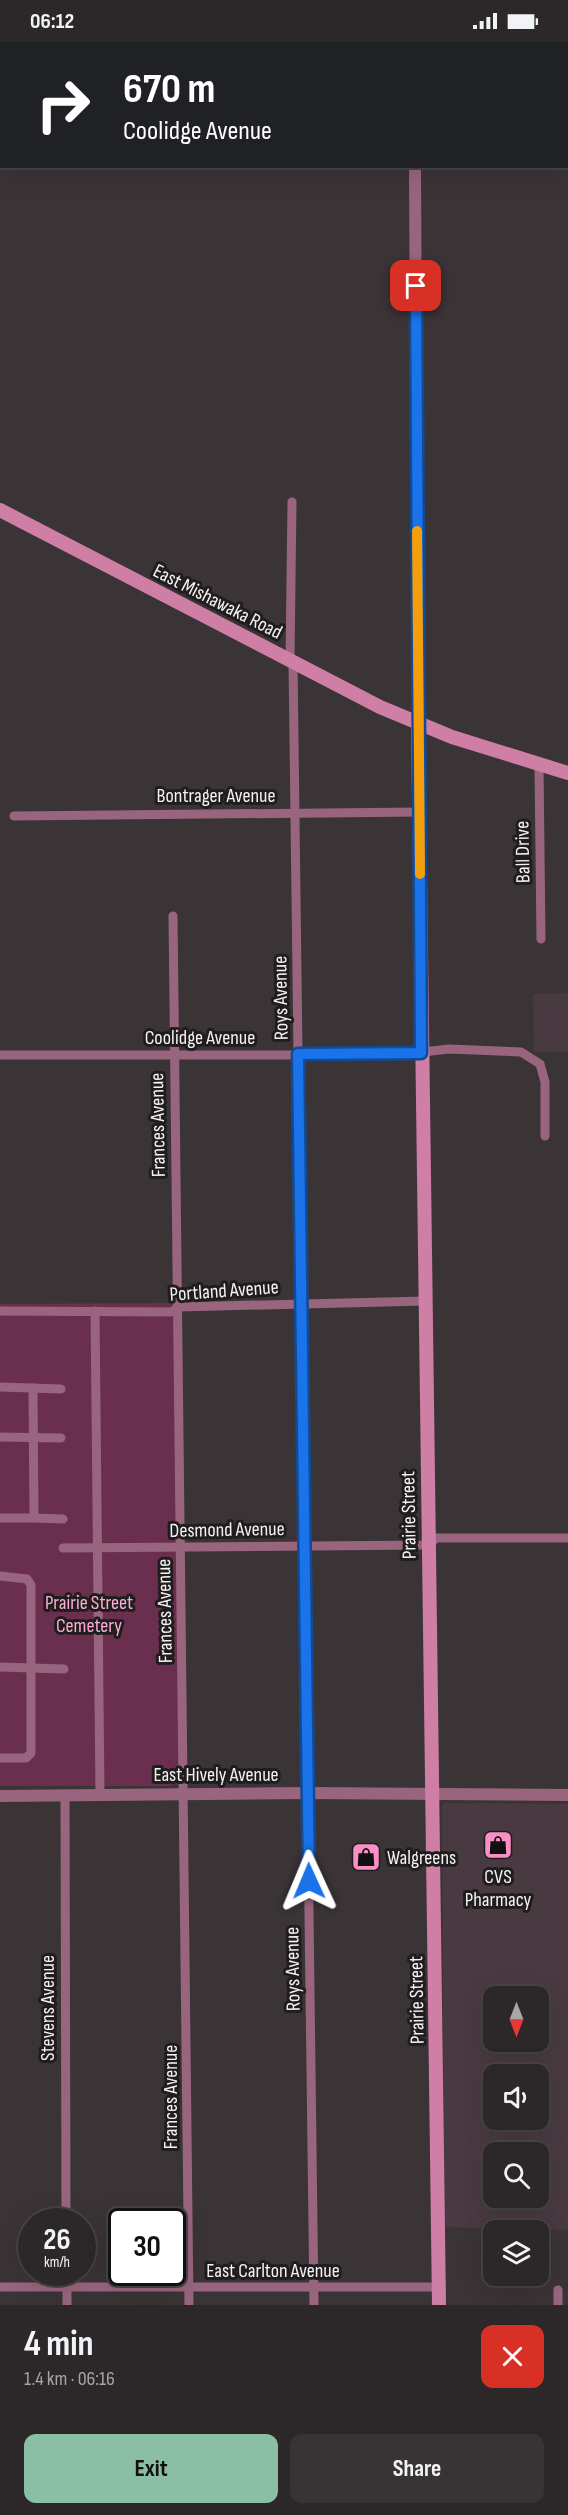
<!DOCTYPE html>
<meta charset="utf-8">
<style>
:root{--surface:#2c2729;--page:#383335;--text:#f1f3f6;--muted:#a6a5a8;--line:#484446;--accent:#8abfa5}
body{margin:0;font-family:"Sofia Sans Condensed",sans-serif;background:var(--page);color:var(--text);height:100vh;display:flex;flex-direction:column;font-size:22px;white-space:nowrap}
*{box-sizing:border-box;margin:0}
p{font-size:20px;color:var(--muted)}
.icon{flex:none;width:33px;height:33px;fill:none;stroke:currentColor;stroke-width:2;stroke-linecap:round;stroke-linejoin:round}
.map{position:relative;height:2263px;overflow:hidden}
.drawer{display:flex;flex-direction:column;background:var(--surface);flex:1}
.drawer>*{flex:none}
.top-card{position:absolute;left:0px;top:0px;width:568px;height:126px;box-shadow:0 6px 24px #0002,0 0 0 2px var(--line);background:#202124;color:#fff;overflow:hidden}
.needle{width:39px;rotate:180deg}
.buttons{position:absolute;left:483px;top:1944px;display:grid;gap:12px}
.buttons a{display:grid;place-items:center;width:66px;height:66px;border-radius:12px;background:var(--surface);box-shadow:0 6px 24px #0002,0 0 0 2px var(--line);font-size:30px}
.speed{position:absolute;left:18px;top:2166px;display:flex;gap:12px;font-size:30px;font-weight:700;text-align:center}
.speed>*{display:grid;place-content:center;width:78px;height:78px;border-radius:50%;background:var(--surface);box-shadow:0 6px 24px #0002,0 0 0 2px var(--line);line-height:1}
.speed small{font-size:15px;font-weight:400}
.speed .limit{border:3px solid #111;border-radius:9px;background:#fff;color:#111}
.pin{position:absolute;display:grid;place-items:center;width:51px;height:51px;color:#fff;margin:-26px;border-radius:12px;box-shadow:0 3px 9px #0006}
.me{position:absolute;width:66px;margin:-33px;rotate:359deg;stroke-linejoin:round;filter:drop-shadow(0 0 4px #0008)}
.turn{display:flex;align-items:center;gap:21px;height:126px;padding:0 24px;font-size:27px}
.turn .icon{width:78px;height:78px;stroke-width:2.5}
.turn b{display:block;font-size:42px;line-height:51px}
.round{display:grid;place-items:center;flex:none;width:63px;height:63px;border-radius:12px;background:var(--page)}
.head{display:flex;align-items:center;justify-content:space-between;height:102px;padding:0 24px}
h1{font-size:36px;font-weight:700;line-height:45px}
.cta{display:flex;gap:12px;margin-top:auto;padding:12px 24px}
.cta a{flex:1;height:69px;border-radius:12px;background:var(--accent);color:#111;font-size:24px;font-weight:700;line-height:69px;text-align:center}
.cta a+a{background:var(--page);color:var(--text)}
.status{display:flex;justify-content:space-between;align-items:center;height:42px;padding:0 30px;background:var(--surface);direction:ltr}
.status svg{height:16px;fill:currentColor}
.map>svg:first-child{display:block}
.built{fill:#483a40;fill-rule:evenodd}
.green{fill:#6a2f4e}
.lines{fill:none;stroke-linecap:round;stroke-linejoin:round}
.minor{stroke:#99657e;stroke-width:9}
.tertiary{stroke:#99657e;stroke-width:12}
.secondary{stroke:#cf7ea6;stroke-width:14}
.route-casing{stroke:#114b97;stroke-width:15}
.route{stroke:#1a73e8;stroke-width:10}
.slow{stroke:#f59e0b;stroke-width:10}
.labels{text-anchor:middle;stroke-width:6;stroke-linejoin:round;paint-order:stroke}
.street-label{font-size:20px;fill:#f6f2f4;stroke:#201d1e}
.park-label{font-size:20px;fill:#feacd3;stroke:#201d1e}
.poi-label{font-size:20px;fill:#f6f2f4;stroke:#201d1e;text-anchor:start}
</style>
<div class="status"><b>06:12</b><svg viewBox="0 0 49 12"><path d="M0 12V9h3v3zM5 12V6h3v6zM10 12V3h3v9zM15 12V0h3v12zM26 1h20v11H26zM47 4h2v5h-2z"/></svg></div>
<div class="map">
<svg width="568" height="2263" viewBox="0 0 568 2263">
<rect width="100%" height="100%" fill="#3b3437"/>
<g class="built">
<path d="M568,951V1010H534L533,952Z"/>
<path d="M444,1761L568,1762V2245V2188L444,2185L442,1765ZM494,1954H538V2000H494ZM494,2032H538V2078H494ZM494,2110H538V2156H494Z"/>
</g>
<path class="green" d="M175,1261L180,1732L178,1740L170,1744H0V1262Z"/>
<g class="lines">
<g class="minor">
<path d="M290,618L292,460"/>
<path d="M293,620L314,2263"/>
<path d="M539,724L541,897"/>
<path d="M14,774L419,770"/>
<path d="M173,874L189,2263"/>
<path d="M0,1013H396L449,1007L521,1010L540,1022L545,1040V1094"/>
<path d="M0,1269L171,1270L179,1265L425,1259"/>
<path d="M95,1269L100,1752"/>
<path d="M0,1345L61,1347"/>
<path d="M0,1395L61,1396"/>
<path d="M0,1476H34L33,1346"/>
<path d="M34,1476L63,1477"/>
<path d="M63,1506L428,1503L436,1496H568"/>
<path d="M0,1534L27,1537L31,1543V1711L26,1716H0"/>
<path d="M0,1625L64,1627"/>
<path d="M65,1752L66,2180"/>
<path d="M67,2230V2263"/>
<path d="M0,2245H439"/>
<path d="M558,2248V2263"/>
</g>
<g class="tertiary">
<path d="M415,0V2"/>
<path d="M415,124L418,682"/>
<path d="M0,1754L308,1751L568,1753"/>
</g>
<g class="secondary">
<path d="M0,468L380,665L452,695L568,731"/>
<path d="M418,682L439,2263"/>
</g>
</g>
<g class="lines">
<g class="route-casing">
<path id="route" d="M309,1839L298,1012L421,1011L416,244"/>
</g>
<use href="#route" class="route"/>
<path class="slow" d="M417,489L420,832"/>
</g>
<defs>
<g id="shop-square" transform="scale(1.5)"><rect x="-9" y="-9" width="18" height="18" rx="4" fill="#fb8fc5" stroke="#201d1e"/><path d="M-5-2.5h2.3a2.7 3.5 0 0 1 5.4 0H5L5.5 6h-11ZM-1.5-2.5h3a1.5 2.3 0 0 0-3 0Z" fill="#111"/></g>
</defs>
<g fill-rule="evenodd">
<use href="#shop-square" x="498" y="1803"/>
<use href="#shop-square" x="366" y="1815"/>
</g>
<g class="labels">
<g class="street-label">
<text transform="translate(218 559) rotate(27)" y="7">East Mishawaka Road</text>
<text x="216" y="760">Bontrager Avenue</text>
<text transform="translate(522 810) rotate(-91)" y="7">Ball Drive</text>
<text transform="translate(280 956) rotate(-91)" y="7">Roys Avenue</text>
<text x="200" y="1002">Coolidge Avenue</text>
<text transform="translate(157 1083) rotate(-91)" y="7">Frances Avenue</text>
<text transform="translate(224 1248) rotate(-4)" y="7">Portland Avenue</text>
<text transform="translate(408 1473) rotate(-91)" y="7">Prairie Street</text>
<text transform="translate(227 1487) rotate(-1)" y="7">Desmond Avenue</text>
<text transform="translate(164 1569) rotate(-91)" y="7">Frances Avenue</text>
<text x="216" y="1739">East Hively Avenue</text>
<text transform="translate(292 1927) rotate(-91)" y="7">Roys Avenue</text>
<text transform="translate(416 1958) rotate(-91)" y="7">Prairie Street</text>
<text transform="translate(47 1966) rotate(-90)" y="7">Stevens Avenue</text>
<text transform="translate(170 2055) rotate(-90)" y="7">Frances Avenue</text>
<text x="273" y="2235">East Carlton Avenue</text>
</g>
<g class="park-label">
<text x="89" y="1567">Prairie Street<tspan x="89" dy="23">Cemetery</tspan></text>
</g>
<g class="poi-label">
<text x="387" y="1822">Walgreens</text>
<text x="498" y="1841" text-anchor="middle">CVS<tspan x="498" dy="23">Pharmacy</tspan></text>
</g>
</g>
</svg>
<div class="buttons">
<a><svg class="needle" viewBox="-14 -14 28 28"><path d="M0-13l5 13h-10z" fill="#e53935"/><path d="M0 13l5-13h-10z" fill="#a6a5a8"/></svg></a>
<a><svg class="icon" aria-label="sound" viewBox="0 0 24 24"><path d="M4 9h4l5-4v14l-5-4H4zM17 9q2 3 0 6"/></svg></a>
<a><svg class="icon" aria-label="search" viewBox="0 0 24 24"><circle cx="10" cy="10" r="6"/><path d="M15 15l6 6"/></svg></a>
<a><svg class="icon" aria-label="layers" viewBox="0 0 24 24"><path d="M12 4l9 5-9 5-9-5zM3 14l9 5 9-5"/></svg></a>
</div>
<div class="speed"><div>26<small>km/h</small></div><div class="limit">30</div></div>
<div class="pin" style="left:416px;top:244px;background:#d93025"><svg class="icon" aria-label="arrive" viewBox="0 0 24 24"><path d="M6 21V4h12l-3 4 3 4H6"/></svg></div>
<svg class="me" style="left:309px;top:1839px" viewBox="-20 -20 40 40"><path d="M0-17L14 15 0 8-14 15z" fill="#1a73e8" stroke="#fff" stroke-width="4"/></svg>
<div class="top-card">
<div class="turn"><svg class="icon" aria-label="right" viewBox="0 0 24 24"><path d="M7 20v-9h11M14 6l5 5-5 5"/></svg><div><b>670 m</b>Coolidge Avenue</div></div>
</div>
</div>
<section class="drawer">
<div class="head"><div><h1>4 min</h1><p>1.4 km · 06:16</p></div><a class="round" style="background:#d93025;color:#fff"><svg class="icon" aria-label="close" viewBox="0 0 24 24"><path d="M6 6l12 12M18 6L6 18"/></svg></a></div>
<div class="cta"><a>Exit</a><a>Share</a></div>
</section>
